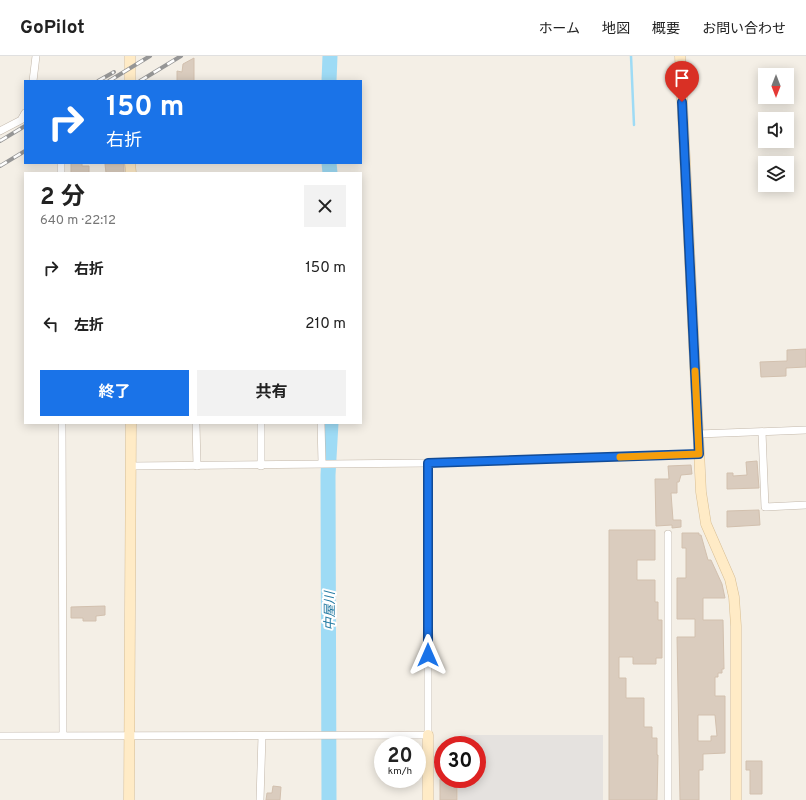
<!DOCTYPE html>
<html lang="ja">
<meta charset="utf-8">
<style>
:root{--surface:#fff;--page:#f2f2f2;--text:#222;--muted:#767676;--line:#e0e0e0;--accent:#1a73e8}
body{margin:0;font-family:Overpass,"Noto Sans JP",sans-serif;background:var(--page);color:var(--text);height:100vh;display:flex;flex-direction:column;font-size:15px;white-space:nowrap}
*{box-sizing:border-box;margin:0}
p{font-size:13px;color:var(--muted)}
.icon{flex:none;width:22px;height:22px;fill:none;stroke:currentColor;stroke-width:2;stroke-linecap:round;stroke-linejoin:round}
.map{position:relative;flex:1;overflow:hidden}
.sheet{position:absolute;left:24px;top:116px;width:338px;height:252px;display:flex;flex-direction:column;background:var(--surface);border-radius:0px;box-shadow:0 2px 10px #0003}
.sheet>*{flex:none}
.hud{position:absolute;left:24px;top:24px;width:338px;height:84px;border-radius:0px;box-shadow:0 2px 10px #0003;background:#1a73e8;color:#fff;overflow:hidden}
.needle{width:26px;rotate:180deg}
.fabs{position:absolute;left:758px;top:12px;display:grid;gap:8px}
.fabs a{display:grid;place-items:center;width:36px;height:36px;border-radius:0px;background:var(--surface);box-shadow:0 2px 10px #0003;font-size:20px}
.speed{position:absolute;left:374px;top:680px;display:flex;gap:8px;font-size:20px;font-weight:700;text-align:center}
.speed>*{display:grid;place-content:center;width:52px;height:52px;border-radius:50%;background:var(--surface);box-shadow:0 2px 10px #0003;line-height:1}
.speed small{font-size:10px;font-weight:400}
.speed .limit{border:6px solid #d22;background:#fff;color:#111}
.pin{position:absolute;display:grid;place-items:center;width:34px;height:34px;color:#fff;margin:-41px -17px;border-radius:50% 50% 50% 0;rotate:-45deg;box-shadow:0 0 4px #0007}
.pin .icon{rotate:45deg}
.me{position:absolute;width:44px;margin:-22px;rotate:0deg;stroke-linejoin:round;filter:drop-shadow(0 0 3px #0008)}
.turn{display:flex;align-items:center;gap:14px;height:84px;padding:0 16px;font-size:18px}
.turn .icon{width:52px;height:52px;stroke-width:2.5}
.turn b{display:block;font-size:28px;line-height:34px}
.round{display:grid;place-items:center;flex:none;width:42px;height:42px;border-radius:0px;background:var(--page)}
.headline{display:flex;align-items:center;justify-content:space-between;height:68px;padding:0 16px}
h1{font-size:24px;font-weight:700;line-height:30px}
.button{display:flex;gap:8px;margin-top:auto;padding:8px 16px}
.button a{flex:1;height:46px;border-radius:0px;background:var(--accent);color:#fff;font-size:16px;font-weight:700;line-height:46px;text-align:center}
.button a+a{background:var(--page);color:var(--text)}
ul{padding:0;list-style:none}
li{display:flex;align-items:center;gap:12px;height:56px;padding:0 16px}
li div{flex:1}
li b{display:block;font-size:15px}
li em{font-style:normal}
header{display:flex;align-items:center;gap:24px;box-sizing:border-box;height:56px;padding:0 20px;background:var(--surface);border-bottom:1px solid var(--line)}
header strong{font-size:19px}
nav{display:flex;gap:22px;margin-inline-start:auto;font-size:14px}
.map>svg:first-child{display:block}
.parking{fill:#e5e2df}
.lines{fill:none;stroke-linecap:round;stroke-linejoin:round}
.stream{stroke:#9edbf5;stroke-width:2.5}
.river{stroke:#9edbf5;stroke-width:15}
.building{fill:#daccbe;stroke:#d2c0ae;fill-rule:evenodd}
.street-casing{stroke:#c3b8ab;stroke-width:8}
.secondary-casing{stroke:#d8be93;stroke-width:11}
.street{stroke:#fff;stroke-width:7}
.secondary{stroke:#ffebc6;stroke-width:10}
.rail-casing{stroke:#969696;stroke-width:4}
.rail{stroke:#fff;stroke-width:2.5;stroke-dasharray:8;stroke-linecap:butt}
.route-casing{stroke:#114b97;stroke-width:10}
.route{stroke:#1a73e8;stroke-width:7}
.slow{stroke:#f59e0b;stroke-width:7}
.labels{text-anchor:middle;stroke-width:4;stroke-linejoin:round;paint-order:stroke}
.water-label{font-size:13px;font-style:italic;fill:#237aa2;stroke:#fff}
</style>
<header>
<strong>GoPilot</strong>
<nav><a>ホーム</a><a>地図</a><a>概要</a><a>お問い合わせ</a></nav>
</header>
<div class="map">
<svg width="806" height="744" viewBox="0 0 806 744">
<rect width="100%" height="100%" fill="#f4efe6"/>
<path class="parking" d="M461,679H603V744H458V723H477V689H460Z"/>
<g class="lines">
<path class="stream" d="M631,0L634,69"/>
<g class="river">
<path d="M329,25L330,0"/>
<path d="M329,107L330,117"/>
<path d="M329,744L328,419L331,367"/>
</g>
</g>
<g class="building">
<path d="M194,2V25H177V15L182,16L183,8Z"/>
<path d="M71,107H82V110H89V117H71Z"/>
<path d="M105,108H124V117H106Z"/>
<path d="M806,293V311L786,312V320L761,321L760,306L787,305V294Z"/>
<path d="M757,405L759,432L727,433V417H733V420L747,419L746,406Z"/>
<path d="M691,409L692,418L681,419L679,426H677V437H671L673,464H681V471L672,472V469L656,470L655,423H669L668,410Z"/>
<path d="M759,454L760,469L727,471V455Z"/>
<path d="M609,474H655V504H637V524H655V546H658V564H662V602H656V608H633V601H619V622H626V642H644V671H652V682H657V699H658L657,744H609Z"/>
<path d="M682,477H699V479H701L708,504H711L722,528L725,542H703V564H723L724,613H722V617H718V621H715V640H725V697L703,698V714H699V744H680L677,581H695V563H677V522H686V492H682ZM698,659H715L717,680H711V685H698Z"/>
<path d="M105,550V559L96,560V565H83V562H71V551Z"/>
<path d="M746,705H762V738H750V714H746Z"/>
<rect x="440" y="723" width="17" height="21"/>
<path d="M273,730L281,731L280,744H266L267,737H272Z"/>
</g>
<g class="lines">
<g class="street-casing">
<g id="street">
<path d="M33,25L36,0"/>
<path d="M0,75L21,64L25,57"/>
<path d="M61,107V117"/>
<path d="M62,367L63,679"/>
<path d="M196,367L197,410"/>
<path d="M261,367V410"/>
<path d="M321,367L322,407"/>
<path d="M762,376L765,451L806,449"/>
<path d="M698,378L806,374"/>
<path d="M131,410L428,407"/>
<path d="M668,478V744"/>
<path d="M0,680L428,679V407L699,398"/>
<path d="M260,744L262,680"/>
</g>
</g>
<g class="secondary-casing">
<g id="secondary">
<path d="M680,0L701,436L706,468L730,523L734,541L736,570V744"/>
<path d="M130,25V0"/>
<path d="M130,107L131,117"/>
<path d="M129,744L131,367"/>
<path d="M428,744V679"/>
</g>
</g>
<use href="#street" class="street"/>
<use href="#secondary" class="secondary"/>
<g class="rail-casing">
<g id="rail">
<path d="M98,25L114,16"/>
<path d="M109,25L150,0"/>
<path d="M140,25L181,0"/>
<path d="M0,85L25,70"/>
<path d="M0,110L25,95"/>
</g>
</g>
<use href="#rail" class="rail"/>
</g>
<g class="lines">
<g class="route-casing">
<path id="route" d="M428,599V407L699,398L682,46"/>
</g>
<use href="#route" class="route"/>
<path class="slow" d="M620,401L699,398L695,315"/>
</g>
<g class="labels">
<g class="water-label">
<text transform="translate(329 555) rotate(-90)" y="5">中屋川</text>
</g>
</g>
</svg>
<div class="fabs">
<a><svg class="needle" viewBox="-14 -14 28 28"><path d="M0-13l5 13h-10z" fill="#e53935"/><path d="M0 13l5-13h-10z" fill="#767676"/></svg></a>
<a><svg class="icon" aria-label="sound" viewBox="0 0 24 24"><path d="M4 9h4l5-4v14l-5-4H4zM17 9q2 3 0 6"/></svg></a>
<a><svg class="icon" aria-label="layers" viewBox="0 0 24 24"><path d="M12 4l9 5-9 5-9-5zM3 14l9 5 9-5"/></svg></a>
</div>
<div class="speed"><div>20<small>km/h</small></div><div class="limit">30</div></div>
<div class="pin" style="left:682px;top:46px;background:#d93025"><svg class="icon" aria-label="arrive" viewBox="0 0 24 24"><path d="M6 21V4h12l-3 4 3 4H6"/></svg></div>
<svg class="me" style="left:428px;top:599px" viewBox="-20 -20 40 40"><path d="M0-17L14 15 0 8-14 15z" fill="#1a73e8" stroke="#fff" stroke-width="4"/></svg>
<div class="hud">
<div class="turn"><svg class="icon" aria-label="right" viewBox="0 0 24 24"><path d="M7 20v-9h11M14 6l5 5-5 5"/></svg><div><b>150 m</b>右折</div></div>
</div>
<section class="sheet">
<div class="headline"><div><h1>2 分</h1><p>640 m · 22:12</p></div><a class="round"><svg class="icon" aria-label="close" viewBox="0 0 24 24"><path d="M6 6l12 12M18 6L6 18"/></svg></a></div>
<ul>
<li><svg class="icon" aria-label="right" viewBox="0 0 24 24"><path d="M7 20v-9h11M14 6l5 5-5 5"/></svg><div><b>右折</b></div><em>150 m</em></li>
<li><svg class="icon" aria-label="left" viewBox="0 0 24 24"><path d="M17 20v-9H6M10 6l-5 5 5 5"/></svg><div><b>左折</b></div><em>210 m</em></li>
</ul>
<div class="button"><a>終了</a><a>共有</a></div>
</section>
</div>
